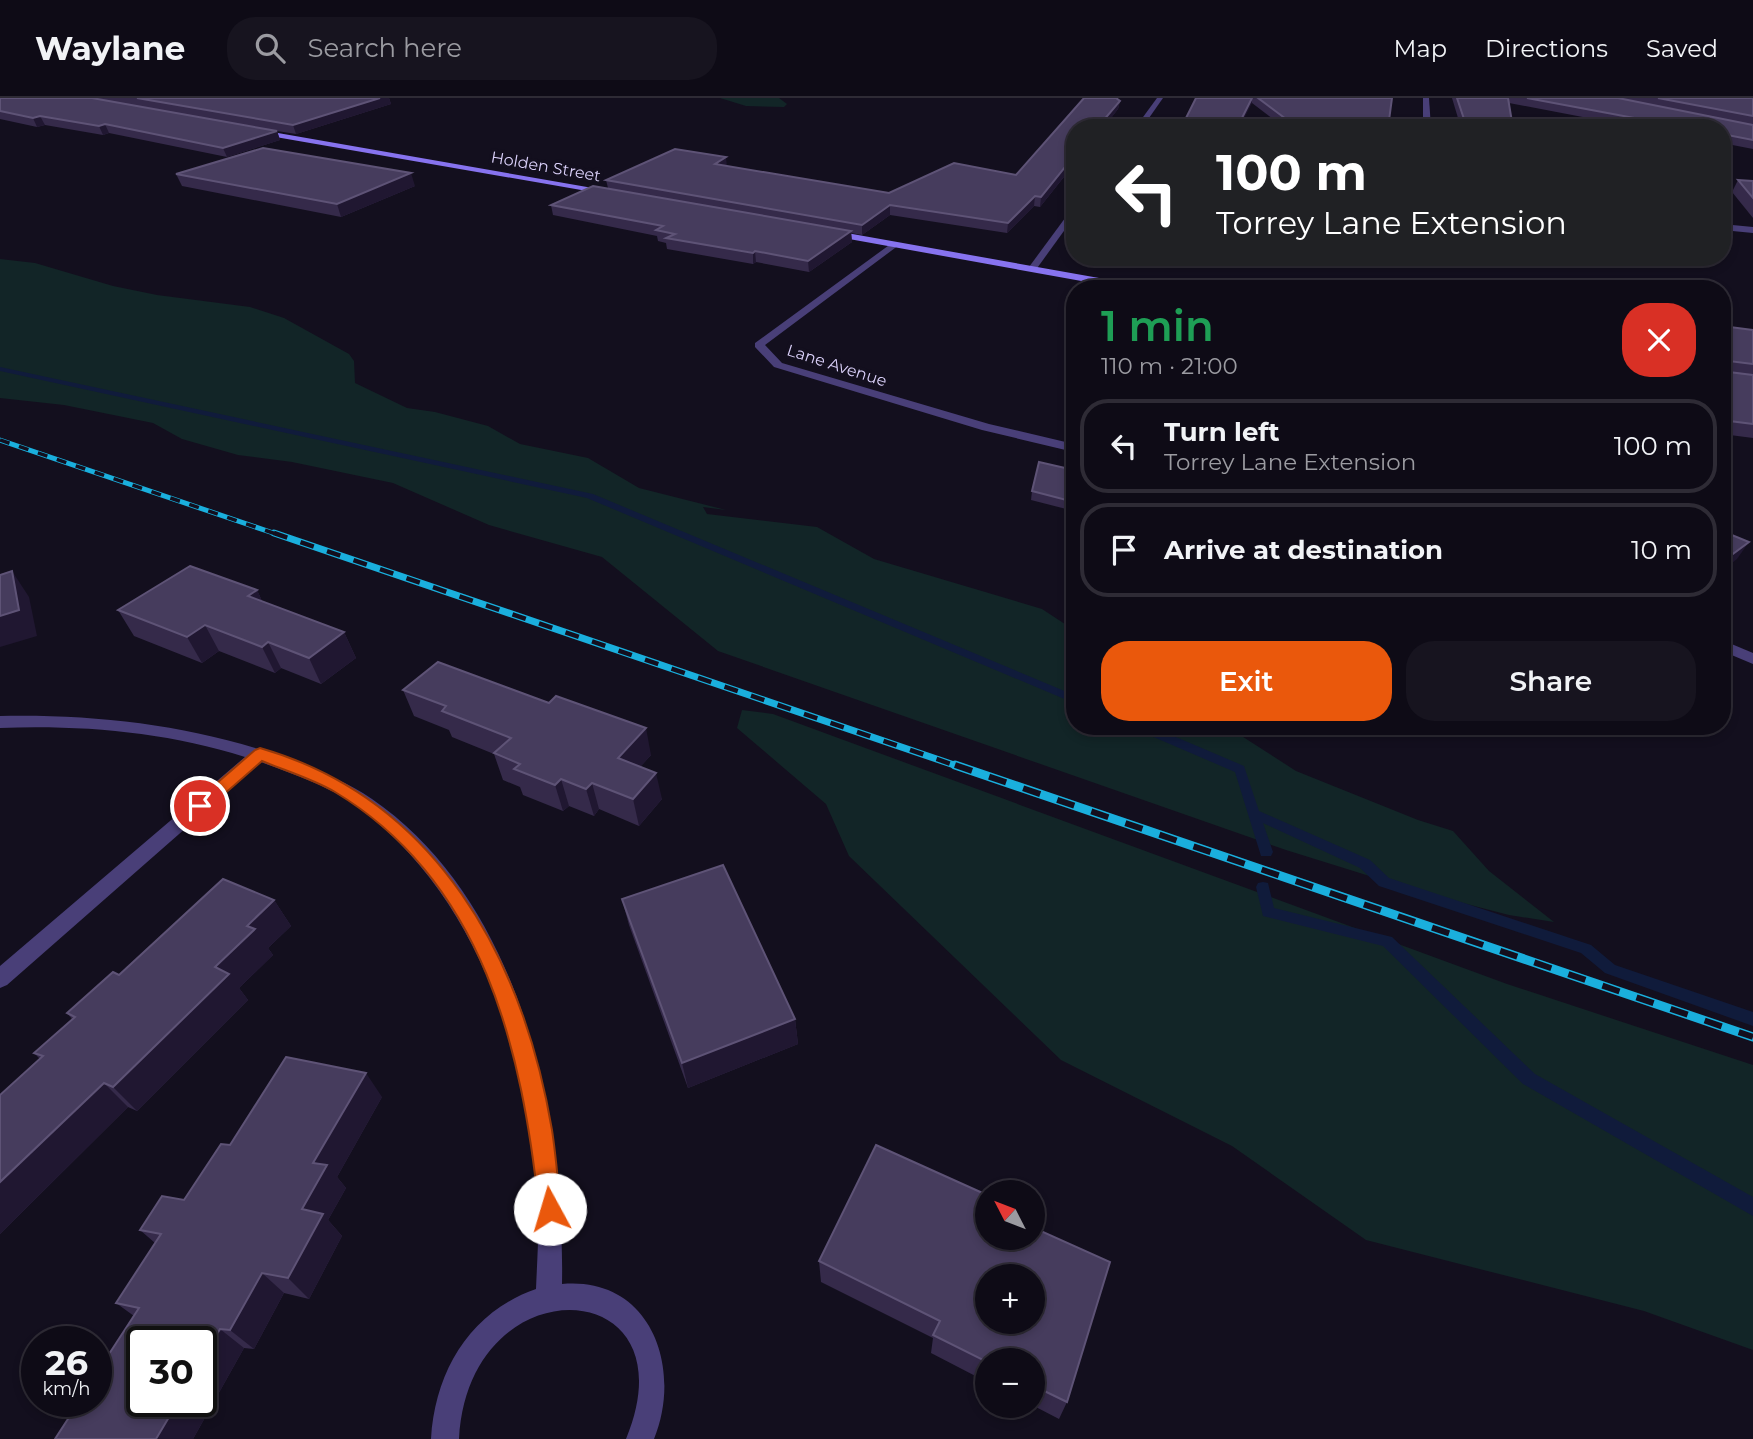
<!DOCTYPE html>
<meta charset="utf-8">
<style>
:root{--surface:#0e0b16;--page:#17141f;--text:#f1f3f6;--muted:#9b9ba1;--line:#2e2b35;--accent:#ea580c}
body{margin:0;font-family:Montserrat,sans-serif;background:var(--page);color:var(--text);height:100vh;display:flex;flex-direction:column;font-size:26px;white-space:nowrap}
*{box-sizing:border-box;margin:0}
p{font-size:23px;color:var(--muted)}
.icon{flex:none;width:38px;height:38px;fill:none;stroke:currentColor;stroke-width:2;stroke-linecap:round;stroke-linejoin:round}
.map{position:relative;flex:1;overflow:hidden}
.details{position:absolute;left:1066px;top:182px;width:665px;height:455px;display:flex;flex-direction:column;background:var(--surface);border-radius:28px;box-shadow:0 4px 10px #0003,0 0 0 2px var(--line)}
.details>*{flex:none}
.banner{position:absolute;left:1066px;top:21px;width:665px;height:147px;border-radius:28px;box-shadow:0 4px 10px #0003,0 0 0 2px var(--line);background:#202124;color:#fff;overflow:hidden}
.needle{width:46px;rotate:312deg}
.buttons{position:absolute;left:975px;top:1082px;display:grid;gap:14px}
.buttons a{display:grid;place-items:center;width:70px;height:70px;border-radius:50%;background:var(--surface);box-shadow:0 4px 10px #0003,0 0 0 2px var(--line);font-size:35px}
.speed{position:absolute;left:21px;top:1228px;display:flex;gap:14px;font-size:35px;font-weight:700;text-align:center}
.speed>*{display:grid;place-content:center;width:91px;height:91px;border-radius:50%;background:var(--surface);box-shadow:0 4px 10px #0003,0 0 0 2px var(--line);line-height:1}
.speed small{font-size:18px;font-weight:400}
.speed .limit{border:4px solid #111;border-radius:10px;background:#fff;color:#111}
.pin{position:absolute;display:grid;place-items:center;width:60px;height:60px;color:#fff;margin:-30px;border:4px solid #fff;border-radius:50%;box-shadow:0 2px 7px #0007}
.me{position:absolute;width:77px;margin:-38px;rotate:354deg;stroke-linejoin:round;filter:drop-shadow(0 0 5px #0008)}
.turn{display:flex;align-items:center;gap:24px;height:147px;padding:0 35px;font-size:32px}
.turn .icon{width:91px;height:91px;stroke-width:2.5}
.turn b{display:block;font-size:49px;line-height:60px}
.round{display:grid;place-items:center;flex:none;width:74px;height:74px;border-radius:28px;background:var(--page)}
.head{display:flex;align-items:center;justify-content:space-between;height:119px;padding:0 35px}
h1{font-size:42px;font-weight:600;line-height:52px;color:#1e9e55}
.action{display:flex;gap:14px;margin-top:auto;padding:14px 35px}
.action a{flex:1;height:80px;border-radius:28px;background:var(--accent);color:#fff;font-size:28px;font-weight:600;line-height:80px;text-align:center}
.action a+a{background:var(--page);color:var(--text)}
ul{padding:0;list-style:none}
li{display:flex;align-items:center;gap:21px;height:94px;margin:0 14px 10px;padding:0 21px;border:4px solid var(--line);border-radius:28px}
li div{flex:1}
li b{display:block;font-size:26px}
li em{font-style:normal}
header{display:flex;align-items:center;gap:42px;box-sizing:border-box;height:98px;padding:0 35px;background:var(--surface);border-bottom:2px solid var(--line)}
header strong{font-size:33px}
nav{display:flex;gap:38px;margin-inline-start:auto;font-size:24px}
.search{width:490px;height:63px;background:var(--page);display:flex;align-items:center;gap:18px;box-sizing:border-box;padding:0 24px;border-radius:28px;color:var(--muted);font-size:26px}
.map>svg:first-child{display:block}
.green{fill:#122527}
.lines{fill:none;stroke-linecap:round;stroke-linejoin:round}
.stream{fill:#101b3b;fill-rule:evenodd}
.street{fill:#493f78;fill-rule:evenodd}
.secondary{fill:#8773ef;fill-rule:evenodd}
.rail-far2-casing{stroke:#1aafdd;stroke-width:5}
.rail-far1-casing{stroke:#1aafdd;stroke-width:7}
.rail-casing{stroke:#1aafdd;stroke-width:9}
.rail-far2{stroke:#130f1e;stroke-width:3.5;stroke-dasharray:10;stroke-linecap:butt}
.rail-far1{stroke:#130f1e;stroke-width:4.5;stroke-dasharray:14;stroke-linecap:butt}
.rail{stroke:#130f1e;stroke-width:6;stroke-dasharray:18;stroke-linecap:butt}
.wall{fill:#352a4a}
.shaded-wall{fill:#201731}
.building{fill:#463c5d;stroke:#5e5376;stroke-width:2;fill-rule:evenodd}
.route{fill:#ea580c;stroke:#983908;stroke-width:2}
.labels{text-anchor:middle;stroke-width:7;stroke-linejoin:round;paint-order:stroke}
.far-street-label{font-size:16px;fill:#dbd1fa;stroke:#130f1e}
</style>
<header>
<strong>Waylane</strong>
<div class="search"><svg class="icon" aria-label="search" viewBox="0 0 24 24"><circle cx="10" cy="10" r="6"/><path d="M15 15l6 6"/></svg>Search here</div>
<nav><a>Map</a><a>Directions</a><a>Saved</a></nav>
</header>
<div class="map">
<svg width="1753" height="1341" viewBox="0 0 1753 1341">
<rect width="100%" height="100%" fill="#130f1e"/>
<g class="green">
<path d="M720,0H779L787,6L784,9L746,8Z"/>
<path d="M0,161L35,165L113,188L157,197L250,209L284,220L349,256L354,263L355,285L407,310L435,314L488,328L520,346L588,360L639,390L726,412L703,409L707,416L817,429L874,461L1042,511L1074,532V628H1226L1296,673L1418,722L1453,733L1489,773L1554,824L1509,817L1424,795L1286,752L718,553L602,459L489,427L393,385L292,364L238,357L182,341L153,325L64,307L0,300Z"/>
<path d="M742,612L773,616L1507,886L1753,967V1252L1644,1213L1366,1142L1232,1048L1061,962L849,758L826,706L737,630Z"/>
</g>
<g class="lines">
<g class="stream">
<path d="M0,269L593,396L1074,597V605L587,400L0,273Z"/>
<path d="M1133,628H1150L1244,668L1259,713L1370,762L1389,780L1591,847L1615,867L1753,914V928L1605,875L1581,855L1379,788L1360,770L1263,725L1273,754L1271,758H1261L1235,674L1135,631Z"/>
<path d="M1263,784L1268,785L1274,810L1392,839L1535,976L1753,1099V1118L1523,986L1383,848L1263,818L1256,789L1258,785Z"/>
</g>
<g class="street">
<path d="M1157,0H1163L1142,30H1135Z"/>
<path d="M1423,0H1429L1431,30H1423Z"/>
<path d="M1071,112H1074V119L1035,173H1029V169Z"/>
<path d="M1722,126L1753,129V135L1722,132Z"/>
<path d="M892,145L899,147L765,247L782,265L989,326L1074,346V354L982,332L774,269L755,249V245Z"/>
<path d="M1722,542L1753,555V566L1722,553Z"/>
<path d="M0,618C100,616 198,628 291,662C318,673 348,684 372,701C520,803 565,1017 562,1186C651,1178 683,1270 654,1341H626C695,1174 468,1164 459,1341H431C435,1273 470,1214 536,1191C537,1165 539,1138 538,1112C530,964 483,805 362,712C333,689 295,677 261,664L7,887L0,890V868L245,659C165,634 84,627 0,630Z"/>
</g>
<g class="secondary">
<path d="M255,31L610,93L614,95L610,97L252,35Z"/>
<path d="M830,132L1144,188L1149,191H1126L827,137V133Z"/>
</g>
<g class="rail-far2-casing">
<path id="rail-far2" d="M0,342L279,437"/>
</g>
<g class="rail-far1-casing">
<path id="rail-far1" d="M274,435L960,669"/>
</g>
<g class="rail-casing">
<path id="rail" d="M955,667L1753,939"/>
</g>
<use href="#rail-far2" class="rail-far2"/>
<use href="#rail-far1" class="rail-far1"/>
<use href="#rail" class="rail"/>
</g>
<g class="wall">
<path d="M0,0H389L391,6L296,36L277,33L280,42L227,59L109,35L103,37L45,27L37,29L0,21Z"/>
<path d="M1196,0H1392L1388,30H1285L1252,5Z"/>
<path d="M1452,0H1753V51L1722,45V30H1640L1509,5L1513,30H1461Z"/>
<path d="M1120,3L1118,11L1040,109L1034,108L1007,135L890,117L862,137L851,135L852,144L809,174L756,164L753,166L667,151L666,145L658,143L657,138L553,117L551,107L608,90L606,82L889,95L1016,77Z"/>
<path d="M176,76L415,88L341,119L182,88Z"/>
<path d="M1738,82L1753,83V120L1732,94Z"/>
<path d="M1722,132L1729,143L1722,156Z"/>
<path d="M1722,228L1753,232V340L1722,336Z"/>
<path d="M1074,372V413L1031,402L1032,393Z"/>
<path d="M257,492L262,503L344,534L356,560L321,586L281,570L275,575L219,553L202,565L134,538L118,512Z"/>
<path d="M403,592L549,605L651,657L640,669L662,701L639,728L599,711L594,718L569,708L563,713L523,697L520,689L503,682L494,656L452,639L449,632L414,618Z"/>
<path d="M622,801L795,921L798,946L688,990L629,827Z"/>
<path d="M274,802L291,828L268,850L273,857L239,890L248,902L137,1013L128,1009L0,1136V997L40,961L34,955L72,921L67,915L119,877Z"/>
<path d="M382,999L337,1079L346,1090L328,1122L342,1138L309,1201L284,1195L254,1251L244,1250L193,1341H55L134,1218L116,1205L155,1145L140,1132L184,1102L230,1047Z"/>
<path d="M876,1047L1067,1304L1059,1321L1032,1307V1262H987V1284L931,1255L933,1240L821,1184L819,1163Z"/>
</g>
<g class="shaded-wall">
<path d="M380,0H389L391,6L296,36L293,27Z"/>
<path d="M1252,0V5L1239,30H1237Z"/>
<path d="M1120,3L1118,11L1104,30H1097Z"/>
<path d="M40,18L45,27L37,29L33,20Z"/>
<path d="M105,26L109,35L103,37L99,28Z"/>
<path d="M277,33L280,42L227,59L223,50Z"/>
<path d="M1074,58V66L1040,109L1041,99Z"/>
<path d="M726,59L727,69L715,66Z"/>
<path d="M411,75L415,88L341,119L337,106Z"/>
<path d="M1035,98L1034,108L1007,135L1008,125Z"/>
<path d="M890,107V117L862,137V127Z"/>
<path d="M851,133L852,144L809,174L808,163Z"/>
<path d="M755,153L756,164L753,166V155Z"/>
<path d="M1749,444L1737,461L1722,473V464Z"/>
<path d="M12,473L29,499L37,538L0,549V518Z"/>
<path d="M257,492L269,518L248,498Z"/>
<path d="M205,527L219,553L202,565L187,539Z"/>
<path d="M344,534L356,560L321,586L309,560Z"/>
<path d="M268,544L281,570L275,575L262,549Z"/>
<path d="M646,630L651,657L624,687L618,660Z"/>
<path d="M656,675L662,701L639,728L633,701Z"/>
<path d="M561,681L569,708L563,713L555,687Z"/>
<path d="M592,685L599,711L594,718L586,691Z"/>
<path d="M274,802L291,828L268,850L273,857L239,890L248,902L137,1013L113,989L215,869L247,828Z"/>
<path d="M795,921L798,946L688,990L682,965Z"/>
<path d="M366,975L382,999L337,1079L346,1090L328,1122L342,1138L309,1201L288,1180L313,1065Z"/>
<path d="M104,985L128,1009L0,1136V1084Z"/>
<path d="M262,1175L284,1195L254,1251L230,1232Z"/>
<path d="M220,1231L244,1250L193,1341H156L178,1304H201V1263Z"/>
</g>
<g class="building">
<path d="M0,0H92L277,33L223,50L105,26L99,28L40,18L33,20L0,13Z"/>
<path d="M137,0H380L293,27Z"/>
<path d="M1084,0H1116L1120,3L1097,30H1074V58L1041,99L1035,98L1008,125L890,107L862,127L606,82L675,51L726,59L715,66L889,95L954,65L1016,77Z"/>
<path d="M1196,0H1252L1237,30H1181Z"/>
<path d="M1258,0H1392L1388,30H1346L1345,28L1298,30Z"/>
<path d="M1457,0H1508L1513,30H1467Z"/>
<path d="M1527,0H1618L1753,27V42L1722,36V30H1688Z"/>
<path d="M1658,0H1753V18Z"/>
<path d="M263,50L411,75L337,106L176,76Z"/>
<path d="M1738,82L1753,83V100Z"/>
<path d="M593,88L851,133L808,163L755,153L753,155L666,140L675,136L656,132L663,128L551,107Z"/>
<path d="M1722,132L1729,143L1722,142Z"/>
<path d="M1421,184L1457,191H1419Z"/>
<path d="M1722,228L1753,232V266L1729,263L1726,266L1729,274L1753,277V326L1722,322Z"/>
<path d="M1039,364L1074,372V404L1032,393Z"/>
<path d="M1722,433L1749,444L1722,464Z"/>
<path d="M190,468L257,492L248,498L344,534L309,560L268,544L262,549L205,527L187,539L118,512Z"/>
<path d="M12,473L19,512L0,518V477Z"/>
<path d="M438,564L549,605L556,598L646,630L618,660L656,675L633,701L592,685L586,691L561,681L555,687L514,671L520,666L494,655L511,640L442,613L446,608L403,592Z"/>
<path d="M723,767L795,921L682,965L622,801Z"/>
<path d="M223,781L274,802L247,828L255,831L215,869L229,876L113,989L104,985L0,1084V997L43,958L34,955L75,919L67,915L113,874L119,877Z"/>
<path d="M286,959L366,975L313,1065L327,1067L302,1111L323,1116L288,1180L262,1175L230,1232L220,1231L201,1263V1244H142V1304H178L156,1341H55L79,1304H96V1276L139,1210L116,1205L161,1136L140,1132L162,1098L184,1102L221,1046L230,1047Z"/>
<path d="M876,1047L987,1097V1139H1032V1129L1110,1164L1067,1304L1032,1287V1262H987V1264L933,1237L940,1223L819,1163ZM987,1178H1032V1223H987Z"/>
</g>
<path class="route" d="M260,650C437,701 523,861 552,1032C556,1058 558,1085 561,1111L558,1119L550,1122L542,1119L539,1111C522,951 484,784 335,694C313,681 286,673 262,663L206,712H195L192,708L195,704L255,652Z"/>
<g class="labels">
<g class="far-street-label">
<text transform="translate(546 68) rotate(10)" y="6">Holden Street</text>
<text transform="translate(837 267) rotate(18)" y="6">Lane Avenue</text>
</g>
</g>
</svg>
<div class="buttons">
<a><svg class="needle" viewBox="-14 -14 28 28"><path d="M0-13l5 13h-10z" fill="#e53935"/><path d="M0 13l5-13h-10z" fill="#9b9ba1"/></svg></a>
<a>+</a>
<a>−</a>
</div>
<div class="speed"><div>26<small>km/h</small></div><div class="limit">30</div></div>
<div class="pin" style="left:200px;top:708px;background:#d93025"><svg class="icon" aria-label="arrive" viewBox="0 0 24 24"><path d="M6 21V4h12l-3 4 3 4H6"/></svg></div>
<svg class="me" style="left:550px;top:1111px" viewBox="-20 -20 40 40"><circle r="19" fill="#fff"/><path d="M0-13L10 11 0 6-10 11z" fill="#ea580c"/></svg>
<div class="banner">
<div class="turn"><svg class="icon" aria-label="left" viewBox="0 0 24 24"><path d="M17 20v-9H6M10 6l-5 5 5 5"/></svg><div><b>100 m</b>Torrey Lane Extension</div></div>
</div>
<section class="details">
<div class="head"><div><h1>1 min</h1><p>110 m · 21:00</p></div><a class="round" style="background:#d93025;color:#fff"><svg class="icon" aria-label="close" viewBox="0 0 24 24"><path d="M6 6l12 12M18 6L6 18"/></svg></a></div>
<ul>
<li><svg class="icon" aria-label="left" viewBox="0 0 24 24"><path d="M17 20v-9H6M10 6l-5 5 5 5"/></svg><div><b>Turn left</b><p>Torrey Lane Extension</p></div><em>100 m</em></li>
<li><svg class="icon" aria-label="arrive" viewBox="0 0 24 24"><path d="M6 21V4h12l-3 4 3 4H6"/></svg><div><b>Arrive at destination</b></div><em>10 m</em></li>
</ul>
<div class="action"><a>Exit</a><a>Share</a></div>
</section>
</div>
